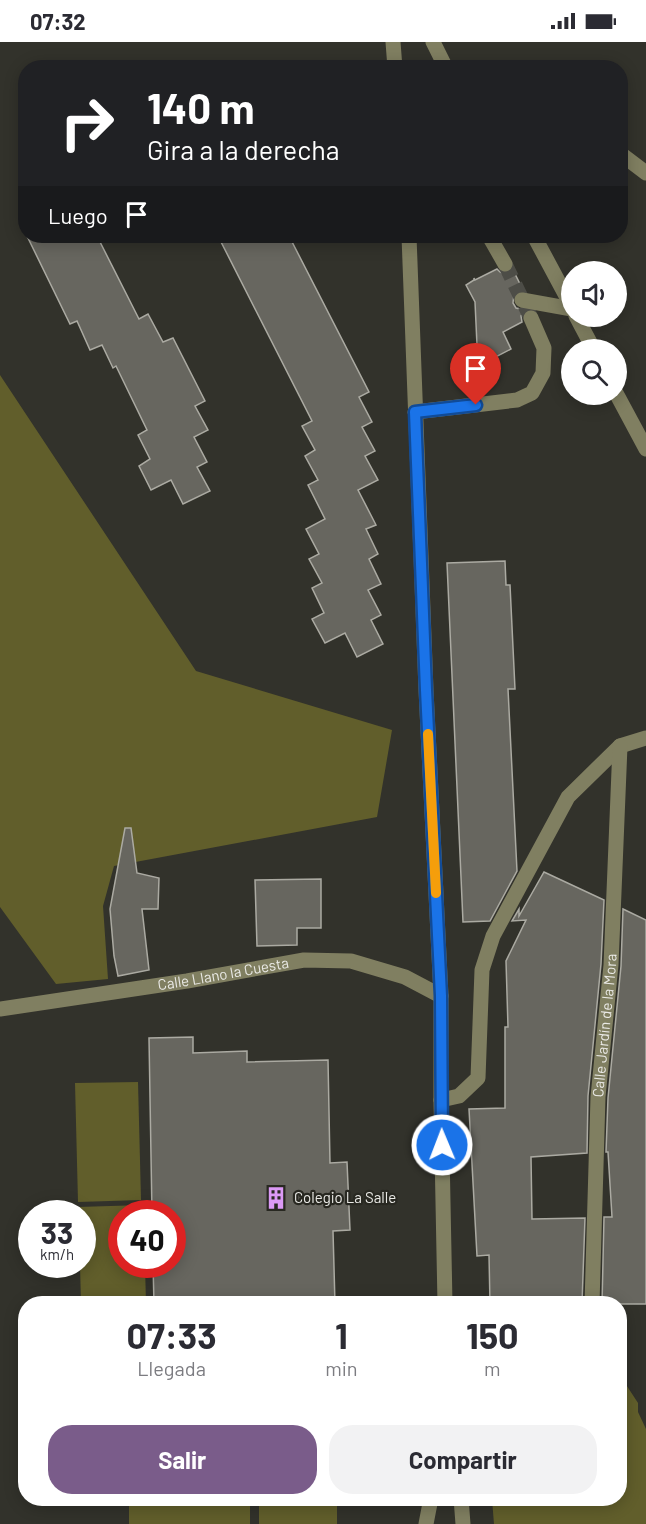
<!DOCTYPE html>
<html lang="es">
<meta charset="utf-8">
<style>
:root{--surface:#fff;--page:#f2f2f3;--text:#2b2b33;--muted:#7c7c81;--accent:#7a5c8a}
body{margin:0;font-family:Barlow,sans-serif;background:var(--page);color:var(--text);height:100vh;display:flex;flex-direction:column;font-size:22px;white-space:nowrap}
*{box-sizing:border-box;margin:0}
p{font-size:20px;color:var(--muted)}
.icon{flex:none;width:33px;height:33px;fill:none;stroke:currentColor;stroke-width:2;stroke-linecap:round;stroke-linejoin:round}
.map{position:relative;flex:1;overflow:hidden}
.side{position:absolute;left:18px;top:1254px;width:609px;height:210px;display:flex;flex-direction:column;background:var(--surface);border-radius:24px;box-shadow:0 3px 15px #0003}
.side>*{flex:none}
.banner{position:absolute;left:18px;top:18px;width:610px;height:183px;border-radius:24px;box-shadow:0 3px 15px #0003;background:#202124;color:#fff;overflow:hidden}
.fabs{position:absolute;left:561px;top:219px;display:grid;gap:12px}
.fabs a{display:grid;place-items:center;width:66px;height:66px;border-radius:50%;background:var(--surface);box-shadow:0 3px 15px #0003;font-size:30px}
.speed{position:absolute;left:18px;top:1158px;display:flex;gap:12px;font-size:30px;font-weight:700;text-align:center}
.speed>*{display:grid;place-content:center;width:78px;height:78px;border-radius:50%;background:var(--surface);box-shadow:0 3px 15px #0003;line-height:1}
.speed small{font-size:15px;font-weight:400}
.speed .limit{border:9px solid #d22;background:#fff;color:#111}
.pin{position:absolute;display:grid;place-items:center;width:51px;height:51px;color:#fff;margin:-62px -26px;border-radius:50% 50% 50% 0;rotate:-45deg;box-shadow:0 0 6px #0007}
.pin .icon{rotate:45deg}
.me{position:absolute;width:66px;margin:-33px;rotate:359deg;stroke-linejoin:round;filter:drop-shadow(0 0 4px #0008)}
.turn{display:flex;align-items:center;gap:21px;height:126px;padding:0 30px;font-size:27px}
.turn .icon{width:78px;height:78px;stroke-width:2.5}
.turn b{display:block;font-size:42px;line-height:51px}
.then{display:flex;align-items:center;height:57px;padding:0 30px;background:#0003;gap:12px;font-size:22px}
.eta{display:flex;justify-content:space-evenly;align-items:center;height:102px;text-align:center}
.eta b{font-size:36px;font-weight:700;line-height:42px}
.cta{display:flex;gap:12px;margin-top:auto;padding:12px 30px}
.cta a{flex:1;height:69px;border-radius:24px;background:var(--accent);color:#fff;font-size:24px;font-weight:700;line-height:69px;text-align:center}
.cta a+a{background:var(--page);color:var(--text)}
.status{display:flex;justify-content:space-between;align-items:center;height:42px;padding:0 30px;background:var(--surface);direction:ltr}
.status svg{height:16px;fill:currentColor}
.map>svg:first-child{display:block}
.green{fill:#615e2b}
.building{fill:#67665f;stroke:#abaaa2;stroke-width:1.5}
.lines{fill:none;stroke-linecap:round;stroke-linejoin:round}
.minor-tunnel{stroke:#4d4d47;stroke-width:15;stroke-dasharray:15 8;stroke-linecap:butt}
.minor{stroke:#807f61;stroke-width:15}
.route-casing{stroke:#114b97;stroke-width:15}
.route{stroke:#1a73e8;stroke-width:10}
.slow{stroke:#f59e0b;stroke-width:10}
.labels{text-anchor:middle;stroke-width:4.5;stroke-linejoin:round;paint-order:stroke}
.street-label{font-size:15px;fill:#e9e9e5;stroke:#282821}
.poi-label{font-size:15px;fill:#e9e9e5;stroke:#282821;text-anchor:start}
</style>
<div class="status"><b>07:32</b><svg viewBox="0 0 49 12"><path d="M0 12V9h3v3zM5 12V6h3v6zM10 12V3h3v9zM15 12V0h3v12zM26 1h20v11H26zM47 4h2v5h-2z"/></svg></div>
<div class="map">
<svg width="646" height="1482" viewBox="0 0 646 1482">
<rect width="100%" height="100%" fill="#32322b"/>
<g class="green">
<path d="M0,333L196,629L392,688L377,775L114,824L103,864L108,937L56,942L0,865Z"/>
<path d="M138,1040L141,1158L78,1160L75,1041Z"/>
<path d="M143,1163V1171L122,1172V1222L145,1223L146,1261H81L80,1223L82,1222V1172L78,1171V1165Z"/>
<path d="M620,1329H623L625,1341L638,1361V1370L646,1387V1482H494L492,1457L620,1456Z"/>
<rect x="129" y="1457" width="121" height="25"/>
<rect x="259" y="1457" width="78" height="25"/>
</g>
<g class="building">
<path d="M27,194H97L139,277L148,272L163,300L173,296L205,359L195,364L208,388L194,395L207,420L197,425L210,449L183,462L171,438L151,448L139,424L150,417L138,393L147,388L116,324L113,326L102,303L90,308L77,279L70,282Z"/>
<path d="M218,194H289L369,350L359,355L372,380L362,385L375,409L365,414L378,438L358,448L376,483L366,487L378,512L369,517L381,542L368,548L381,573L371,578L383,602L357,615L345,591L325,601L312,577L324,571L312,546L322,541L309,517L319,512L306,487L325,477L308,443L318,438L305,414L315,408L302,384L312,379Z"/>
<path d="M497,227L500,230L504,232L509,231L513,228L523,248L518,249L514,252L513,261L516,266L525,268L521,274L522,280L503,290L511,307L486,320L477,303L475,260L466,243L474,238V236L475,238Z"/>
<path d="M505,519L506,543H510L515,647H508L517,829L490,879L463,880L447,521Z"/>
<path d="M125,786H131L137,831L159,836L158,867H142L149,928L118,934L114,914L110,867Z"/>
<path d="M544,830L604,858L601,922L588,1054L587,1111L531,1115L532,1177L585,1176L582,1262H490L489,1213L477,1214L469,1067L505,1066V985H508L506,919L526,878L512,879L519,867V874Z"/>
<path d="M321,837V886H297V903L257,904L255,838Z"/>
<path d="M623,867L646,878V1262H602L604,1175H612L608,1110H606L608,1056L621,924Z"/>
<path d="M193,995V1011L247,1009V1020L328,1018L330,1121L347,1120L350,1188L333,1189L335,1262H154L153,1222H172V1172H152L149,996Z"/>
</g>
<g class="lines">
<path class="minor-tunnel" d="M505,222L531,276"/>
<g class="minor">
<path d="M393,0L395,26"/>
<path d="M433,0L446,26"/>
<path d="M621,112L646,131"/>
<path d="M409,194L426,648L441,954V1058L445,1262"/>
<path d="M489,194L505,222"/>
<path d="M534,194L572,265"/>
<path d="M522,258L572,267"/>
<path d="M576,274L594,308"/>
<path d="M616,351L646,407"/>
<path d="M415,370L517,358L532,351L543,331L544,306L531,276"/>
<path id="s1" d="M0,967L187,939L304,918L351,919L405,935L441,954"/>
<path d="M441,1058L459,1054L478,1036L482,928L493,894L568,755L620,704L646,696"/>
<path id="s2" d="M592,1262L598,1055L611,923L620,704"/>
<path d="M461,1456L463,1482"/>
<path d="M426,1482L431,1456"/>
</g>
</g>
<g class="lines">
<g class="route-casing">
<path id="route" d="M442,1103L441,954L426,648L415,370L476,363"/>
</g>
<use href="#route" class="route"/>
<path class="slow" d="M428,692L436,851"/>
</g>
<defs>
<g id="building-bare" transform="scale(1.8)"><path d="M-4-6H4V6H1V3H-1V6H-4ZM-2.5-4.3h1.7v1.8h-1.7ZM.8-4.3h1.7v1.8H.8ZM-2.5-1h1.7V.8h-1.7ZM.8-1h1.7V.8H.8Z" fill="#db99f5" stroke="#282821" stroke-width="2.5" paint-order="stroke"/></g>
</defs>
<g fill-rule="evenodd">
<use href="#building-bare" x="276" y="1156"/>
</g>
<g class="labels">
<g class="street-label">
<text dy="5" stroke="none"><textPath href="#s1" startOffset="226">Calle Llano la Cuesta</textPath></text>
<text dy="5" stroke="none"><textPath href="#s2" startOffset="279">Calle Jardín de la Mora</textPath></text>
</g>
<g class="poi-label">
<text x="294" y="1161">Colegio La Salle</text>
</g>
</g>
</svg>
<div class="fabs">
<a><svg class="icon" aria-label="sound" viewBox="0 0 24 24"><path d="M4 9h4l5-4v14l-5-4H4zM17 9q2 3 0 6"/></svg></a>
<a><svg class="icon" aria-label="search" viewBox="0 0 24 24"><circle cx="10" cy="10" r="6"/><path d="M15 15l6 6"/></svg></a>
</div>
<div class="speed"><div>33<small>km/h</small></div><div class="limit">40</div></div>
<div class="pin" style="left:476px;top:363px;background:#d93025"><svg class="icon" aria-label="arrive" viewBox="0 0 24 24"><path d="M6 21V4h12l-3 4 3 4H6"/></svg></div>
<svg class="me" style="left:442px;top:1103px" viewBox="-20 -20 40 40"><circle r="17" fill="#1a73e8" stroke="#fff" stroke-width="3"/><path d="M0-11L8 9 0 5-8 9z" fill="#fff"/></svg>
<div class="banner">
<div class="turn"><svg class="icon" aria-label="right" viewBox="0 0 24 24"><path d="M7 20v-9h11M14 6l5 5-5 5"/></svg><div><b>140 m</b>Gira a la derecha</div></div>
<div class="then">Luego<svg class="icon" aria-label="arrive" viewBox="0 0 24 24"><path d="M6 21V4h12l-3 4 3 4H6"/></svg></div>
</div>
<section class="side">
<div class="eta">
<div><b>07:33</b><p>Llegada</p></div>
<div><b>1</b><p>min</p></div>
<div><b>150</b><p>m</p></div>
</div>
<div class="cta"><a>Salir</a><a>Compartir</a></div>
</section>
</div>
